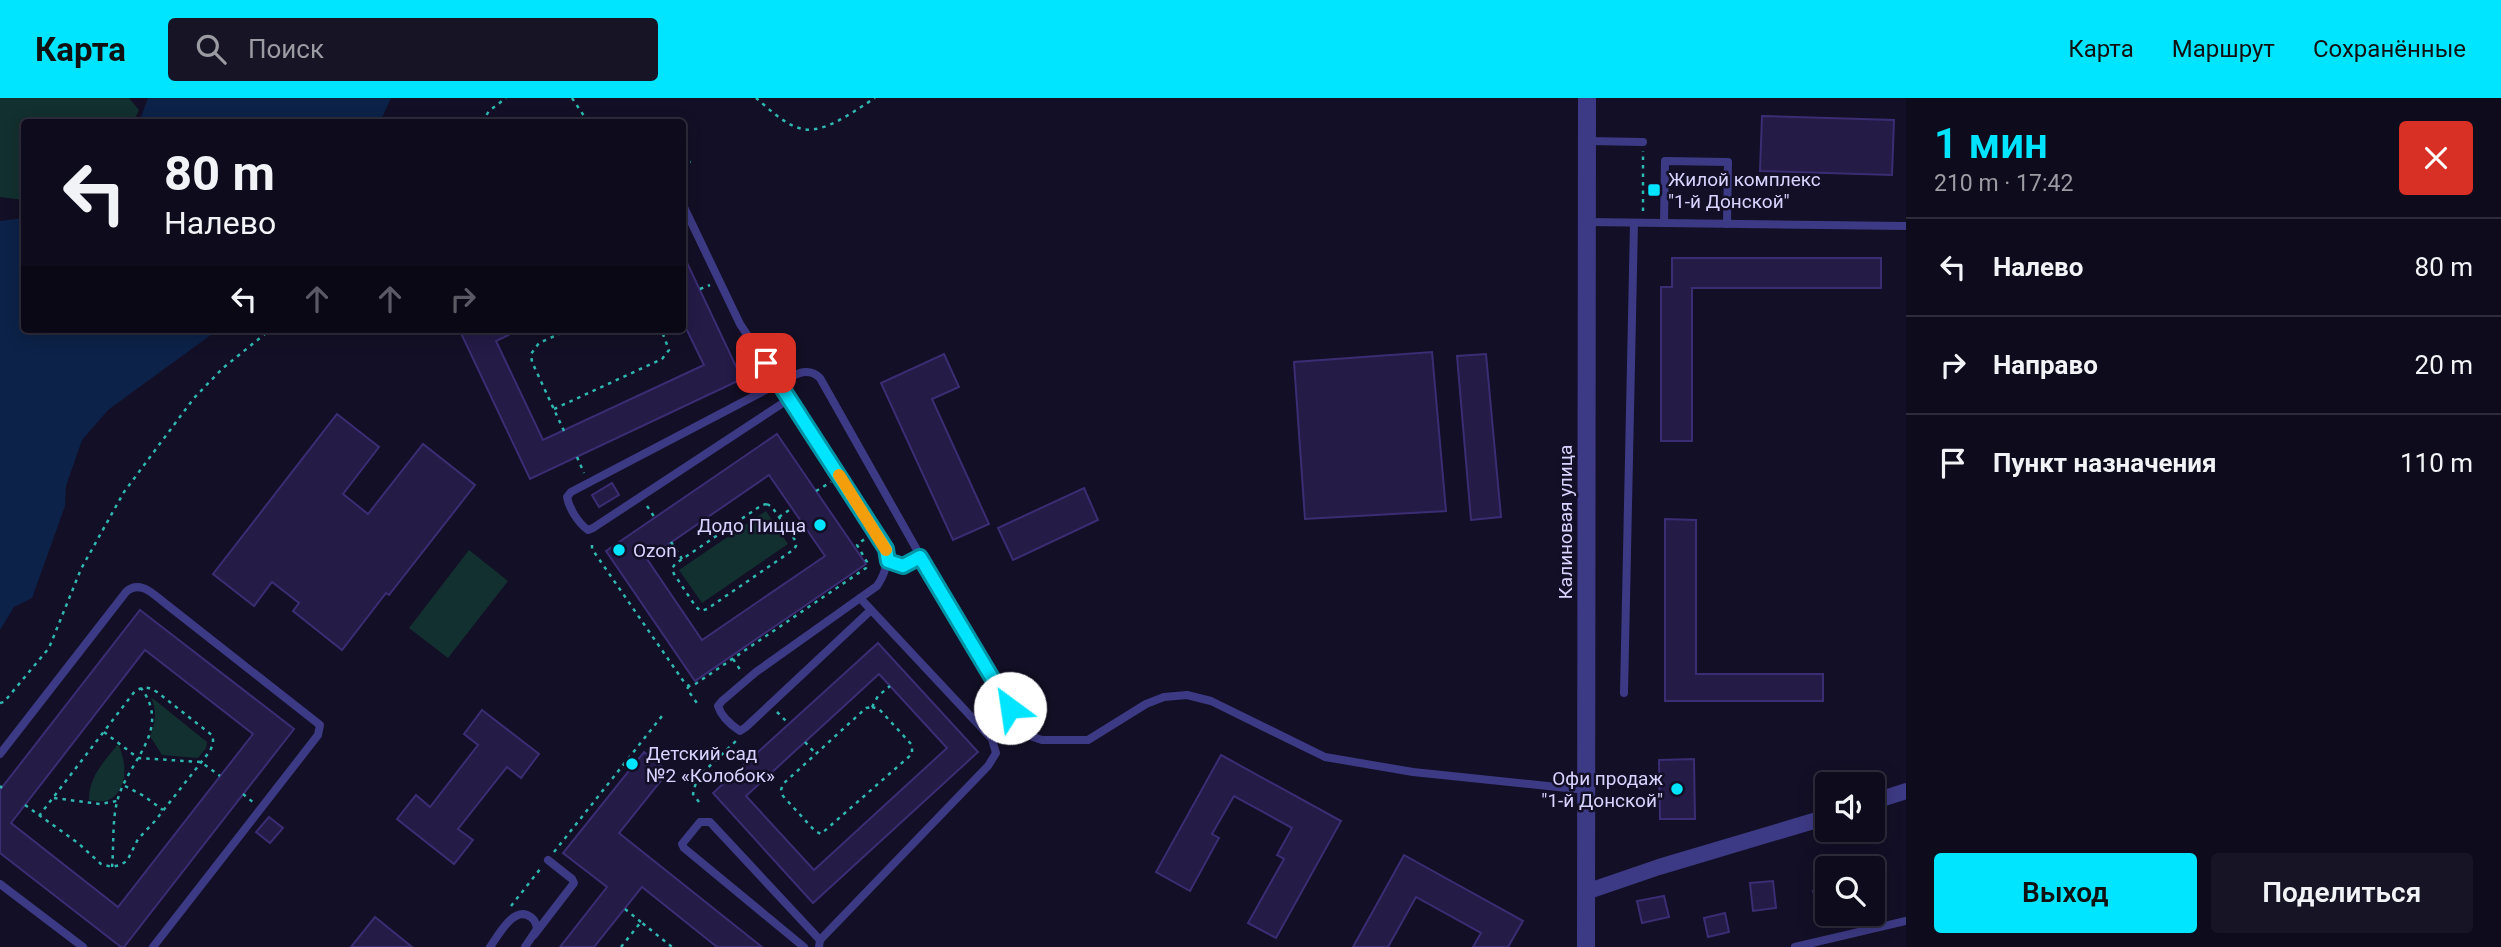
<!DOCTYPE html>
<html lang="ru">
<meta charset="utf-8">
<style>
:root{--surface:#0e0b1c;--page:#171425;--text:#f1f3f6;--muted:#9b9ba3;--line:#2e2b3b;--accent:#00e5ff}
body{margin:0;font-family:Roboto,sans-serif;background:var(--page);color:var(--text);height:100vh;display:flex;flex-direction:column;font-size:26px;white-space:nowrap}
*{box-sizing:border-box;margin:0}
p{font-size:23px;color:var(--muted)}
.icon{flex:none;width:38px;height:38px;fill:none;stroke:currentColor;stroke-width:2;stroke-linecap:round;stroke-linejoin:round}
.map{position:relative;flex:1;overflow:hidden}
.details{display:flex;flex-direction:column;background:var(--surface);width:595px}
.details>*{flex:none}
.top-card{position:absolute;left:21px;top:21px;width:665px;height:214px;border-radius:7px;box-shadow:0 4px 18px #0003,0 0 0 2px var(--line);background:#0e0b1c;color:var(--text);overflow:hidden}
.controls{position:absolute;left:1815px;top:674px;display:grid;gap:14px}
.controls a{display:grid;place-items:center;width:70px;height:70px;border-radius:7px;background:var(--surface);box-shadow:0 4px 18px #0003,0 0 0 2px var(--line);font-size:35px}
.pin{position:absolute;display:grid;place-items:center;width:60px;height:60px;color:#fff;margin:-30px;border-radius:14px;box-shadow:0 4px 10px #0006}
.me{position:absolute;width:77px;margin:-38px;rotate:329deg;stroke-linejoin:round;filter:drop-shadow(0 0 5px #0008)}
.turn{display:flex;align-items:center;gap:24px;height:147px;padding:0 28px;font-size:32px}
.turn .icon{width:91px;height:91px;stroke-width:2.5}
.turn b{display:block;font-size:49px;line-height:60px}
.lanes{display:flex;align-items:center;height:66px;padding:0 28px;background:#0003;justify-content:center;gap:35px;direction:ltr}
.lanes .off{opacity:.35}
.round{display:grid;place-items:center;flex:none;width:74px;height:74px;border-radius:7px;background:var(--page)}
.headline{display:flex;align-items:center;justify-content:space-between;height:119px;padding:0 28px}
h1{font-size:42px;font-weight:600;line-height:52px;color:var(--accent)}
.primary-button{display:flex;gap:14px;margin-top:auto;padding:14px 28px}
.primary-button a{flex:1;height:80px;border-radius:7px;background:var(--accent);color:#111;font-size:28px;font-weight:600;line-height:80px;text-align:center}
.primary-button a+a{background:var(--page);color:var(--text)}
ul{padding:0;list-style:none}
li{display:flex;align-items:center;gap:21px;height:98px;padding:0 28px;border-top:2px solid var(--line)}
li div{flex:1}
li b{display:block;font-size:26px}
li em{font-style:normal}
header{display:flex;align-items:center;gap:42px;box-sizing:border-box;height:98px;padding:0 35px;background:var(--accent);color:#111}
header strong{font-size:33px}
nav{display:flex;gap:38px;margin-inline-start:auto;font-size:24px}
.search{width:490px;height:63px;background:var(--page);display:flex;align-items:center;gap:18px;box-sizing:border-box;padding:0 24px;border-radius:7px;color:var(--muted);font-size:26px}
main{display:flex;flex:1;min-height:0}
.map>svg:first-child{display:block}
.green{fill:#12302f}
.water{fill:#0c2248}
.building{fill:#241b47;stroke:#3b2d73;stroke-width:2;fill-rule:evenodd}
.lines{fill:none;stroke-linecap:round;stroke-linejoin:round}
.path{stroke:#2fb8b0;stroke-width:2.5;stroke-dasharray:3.5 5;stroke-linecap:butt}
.service{stroke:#3d3a85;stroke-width:8}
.minor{stroke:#3d3a85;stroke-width:16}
.tertiary{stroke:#3d3a85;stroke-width:18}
.route-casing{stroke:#0095a6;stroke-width:18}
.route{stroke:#00e5ff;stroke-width:12}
.slow{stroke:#f59e0b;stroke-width:12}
.poi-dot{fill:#00e5ff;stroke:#130f26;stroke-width:2.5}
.labels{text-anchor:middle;stroke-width:5;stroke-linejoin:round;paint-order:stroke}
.poi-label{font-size:19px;fill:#d9d4ff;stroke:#130f26;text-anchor:start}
.street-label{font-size:19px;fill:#d9d4ff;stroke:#130f26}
</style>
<header>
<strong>Карта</strong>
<div class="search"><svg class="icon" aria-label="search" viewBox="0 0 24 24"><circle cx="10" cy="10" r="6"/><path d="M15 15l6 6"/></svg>Поиск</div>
<nav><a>Карта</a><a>Маршрут</a><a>Сохранённые</a></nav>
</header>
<main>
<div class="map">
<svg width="1906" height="849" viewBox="0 0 1906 849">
<rect width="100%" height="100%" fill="#130f26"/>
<g class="green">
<path d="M0,0H129L139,12L133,24H24V102L0,99Z"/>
<path d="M766,413L788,446L702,505L679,472Z"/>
<path d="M469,452L508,483L448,560L409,530Z"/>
<path d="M151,599L207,644L206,650L198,660L162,657L150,638C156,623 157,614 151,599Z"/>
<path d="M118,646C126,662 129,688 112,700C106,705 96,703 89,702C89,678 104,664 118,646Z"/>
</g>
<g class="water">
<path d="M148,0H391L380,24H139Z"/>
<path d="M24,120V231H219L108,312L82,342L66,388L65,408L32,500L14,509L0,532V123Z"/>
</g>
<g class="building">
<path d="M1762,18L1894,22L1892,77L1760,73Z"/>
<path d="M682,154L742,281L530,381L459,231H521L496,243L543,342L704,267L682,222Z"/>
<path d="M1672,160H1881V190H1692V343H1661V189H1672Z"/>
<path d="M1432,254L1446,413L1305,421L1294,264Z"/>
<path d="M944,256L959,289L932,301L989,426L953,442L881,285Z"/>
<path d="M1486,256L1501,419L1471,422L1457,258Z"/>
<path d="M337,316L379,349L343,396L368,416L423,346L475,387L389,497L386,495L342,552L293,513L299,505L272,484L254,508L213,476Z"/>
<path d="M777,336L866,466L695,583L606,453ZM769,377L825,458L702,542L647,461Z"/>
<path d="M612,385L619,397L599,409L592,397Z"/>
<path d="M1084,390L1098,422L1013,462L998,430Z"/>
<path d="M1665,421L1696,422V576H1823V603H1665Z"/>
<path d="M140,512L294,631L124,849H121L0,755V692ZM145,552L253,636L118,809L11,725Z"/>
<path d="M878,545L978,654L813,805L713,695ZM879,576L947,650L814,772L746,698Z"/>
<path d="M482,612L539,656L521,680L507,669L458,731L473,742L454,766L397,721L416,697L430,709L478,647L464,636Z"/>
<path d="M644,654L668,674L619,735L762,849H717L642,789L594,849H560L607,789L563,755Z"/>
<path d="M1221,657L1341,723L1276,840L1248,825L1284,761L1277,757L1292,730L1234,698L1212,736L1219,740L1190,793L1156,774Z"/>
<path d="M1694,661L1695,721H1660L1659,662Z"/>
<path d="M269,719L283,730L270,745L256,734Z"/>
<path d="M1404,757L1523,823L1508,849H1473L1481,835L1416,799L1388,849H1353Z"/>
<path d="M1773,783L1776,810L1753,813L1750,785Z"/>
<path d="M1827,789V829H1825L1813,793Z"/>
<path d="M1664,798L1669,819L1642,825L1637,803Z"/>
<path d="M1725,815L1729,834L1708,839L1704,820Z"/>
<path d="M375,819L412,849H351Z"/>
</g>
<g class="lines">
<g class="path">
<path d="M572,0L588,24"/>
<path d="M756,0C769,11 786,28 803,31C825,36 857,11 875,0"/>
<path d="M482,24L489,13L506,0"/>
<path d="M682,65L691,64"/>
<path d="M1643,113V53"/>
<path d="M700,191L710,187"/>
<path d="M554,311L662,261L669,252L661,231"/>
<path d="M564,333L532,264L531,256L539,245L570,231"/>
<path d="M577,359L584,375"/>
<path d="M816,393L831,384"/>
<path d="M767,406L772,409L795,442L796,448L793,452L707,511L701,513L696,509L674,476L672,471L675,466L762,407Z"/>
<path d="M647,408L655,420"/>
<path d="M779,419L792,410"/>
<path d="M671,444L682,461"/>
<path d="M592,447V451L684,584L689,588L694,587L866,470L867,464L857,447L867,439"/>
<path d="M733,561L741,573"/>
<path d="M689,588L687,591L699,608"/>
<path d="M0,605L4,604L49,550L81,471L124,394L194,300L223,270L271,231"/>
<path d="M872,609L879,611L912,647V656L821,736L815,733L783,698L781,692L783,686L866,610Z"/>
<path d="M872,609L878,598L890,588"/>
<path d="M777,614L789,626"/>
<path d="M104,634L138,660L201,664L220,678"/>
<path d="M805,644L816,656"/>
<path d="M0,688L2,690"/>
<path d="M125,688L144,698L163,712"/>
<path d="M243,696L254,705"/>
<path d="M54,700L100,706L117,703"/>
<path d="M699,704L693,696L697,680L737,642"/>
<path d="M25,707L78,745L101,766L112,769L120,767L127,763L138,741L155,723L210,653L213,646V638L157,594C149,589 144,588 135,593L39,718"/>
<path d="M554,754L662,618"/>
<path d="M112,769C114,748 112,724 117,704C127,663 173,633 141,590"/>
<path d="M511,808L541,770"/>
<path d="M625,811L641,824"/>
<path d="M621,849L641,824L672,849"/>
</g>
<g class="service">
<path d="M1588,43L1643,44"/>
<path d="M682,105L740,226L779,285C793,278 807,267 820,280L921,459L1027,637L1042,642H1088L1146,606L1164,599L1187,597L1211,603L1325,659L1413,674L1586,692"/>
<path d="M1587,124L1906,128"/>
<path d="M1664,125L1665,63L1728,64L1727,126"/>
<path d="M789,301L593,430L588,432C578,425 569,410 567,399L571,394L779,285C815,340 850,396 886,451C888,466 885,476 877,488L756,574L722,603L718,608C721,618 731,627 740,633L746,629L871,512"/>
<path d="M888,463L903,468L921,459"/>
<path d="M1624,595L1634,125"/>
<path d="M0,656L126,494C140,481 154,497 166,506L320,627L318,637L153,849"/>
<path d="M0,786L83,849"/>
<path d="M534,837L574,785L572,781L548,762"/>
<path d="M490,849C498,838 512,811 527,817C534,820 536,824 537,831L525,849"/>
<path d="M804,849L684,750L682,746L700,724H710L820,842"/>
<path d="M819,849L820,842L988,668L996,655L992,641L860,500"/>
<path d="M1795,849L1906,823"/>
</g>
<g class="minor">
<path d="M1872,704L1906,693"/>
<path d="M1586,794L1659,769L1827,719"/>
</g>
<path class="tertiary" d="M1586,849L1587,0"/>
</g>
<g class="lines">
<g class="route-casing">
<path id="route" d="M766,265L886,451L888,463L903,468L920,459L1010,610"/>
</g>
<use href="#route" class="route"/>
<path class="slow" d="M839,377L886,452"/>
</g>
<g class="poi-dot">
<rect x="1647" y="85" width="14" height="14" rx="3.5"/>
<circle cx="820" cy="427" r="7"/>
<circle cx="619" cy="452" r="7"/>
<circle cx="632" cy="666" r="7"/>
<circle cx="1677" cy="691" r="7"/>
</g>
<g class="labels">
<g class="poi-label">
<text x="1668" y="88">Жилой комплекс<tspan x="1668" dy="22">"1-й Донской"</tspan></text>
<text x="806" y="434" text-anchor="end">Додо Пицца</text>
<text x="633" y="459">Ozon</text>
<text x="646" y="662">Детский сад<tspan x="646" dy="22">№2 «Колобок»</tspan></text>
<text x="1663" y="687" text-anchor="end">Офи продаж<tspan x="1663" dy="22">"1-й Донской"</tspan></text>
</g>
<g class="street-label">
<text transform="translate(1565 424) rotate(-90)" y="7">Калиновая улица</text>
</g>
</g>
</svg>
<div class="controls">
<a><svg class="icon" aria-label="sound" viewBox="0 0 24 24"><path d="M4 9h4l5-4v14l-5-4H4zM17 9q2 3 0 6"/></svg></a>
<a><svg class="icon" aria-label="search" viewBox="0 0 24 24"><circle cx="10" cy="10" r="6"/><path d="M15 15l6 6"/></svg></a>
</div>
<div class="pin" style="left:766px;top:265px;background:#d93025"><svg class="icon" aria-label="arrive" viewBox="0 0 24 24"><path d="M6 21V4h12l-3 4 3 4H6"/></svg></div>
<svg class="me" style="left:1010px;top:610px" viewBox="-20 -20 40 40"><circle r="19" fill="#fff"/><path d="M0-13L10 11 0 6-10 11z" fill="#00e5ff"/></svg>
<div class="top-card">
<div class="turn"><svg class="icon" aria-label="left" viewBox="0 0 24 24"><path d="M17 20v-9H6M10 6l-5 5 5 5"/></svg><div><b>80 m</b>Налево</div></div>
<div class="lanes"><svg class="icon" aria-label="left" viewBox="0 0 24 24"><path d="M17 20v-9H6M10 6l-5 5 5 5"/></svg><svg class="icon off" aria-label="ahead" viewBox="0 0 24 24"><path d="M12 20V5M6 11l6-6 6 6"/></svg><svg class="icon off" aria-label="ahead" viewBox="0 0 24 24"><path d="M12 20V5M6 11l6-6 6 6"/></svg><svg class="icon off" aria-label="right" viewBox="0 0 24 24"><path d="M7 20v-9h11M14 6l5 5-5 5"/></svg></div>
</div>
</div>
<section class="details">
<div class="headline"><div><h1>1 мин</h1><p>210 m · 17:42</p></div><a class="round" style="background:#d93025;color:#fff"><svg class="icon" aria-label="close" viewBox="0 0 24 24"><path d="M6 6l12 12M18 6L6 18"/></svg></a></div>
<ul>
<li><svg class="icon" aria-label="left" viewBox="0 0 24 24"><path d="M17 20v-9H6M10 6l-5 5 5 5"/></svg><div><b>Налево</b></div><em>80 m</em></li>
<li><svg class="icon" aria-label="right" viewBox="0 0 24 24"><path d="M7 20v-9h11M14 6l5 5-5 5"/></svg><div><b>Направо</b></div><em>20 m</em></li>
<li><svg class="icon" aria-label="arrive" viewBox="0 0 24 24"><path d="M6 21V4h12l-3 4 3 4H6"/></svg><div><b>Пункт назначения</b></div><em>110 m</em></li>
</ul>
<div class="primary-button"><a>Выход</a><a>Поделиться</a></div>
</section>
</main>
